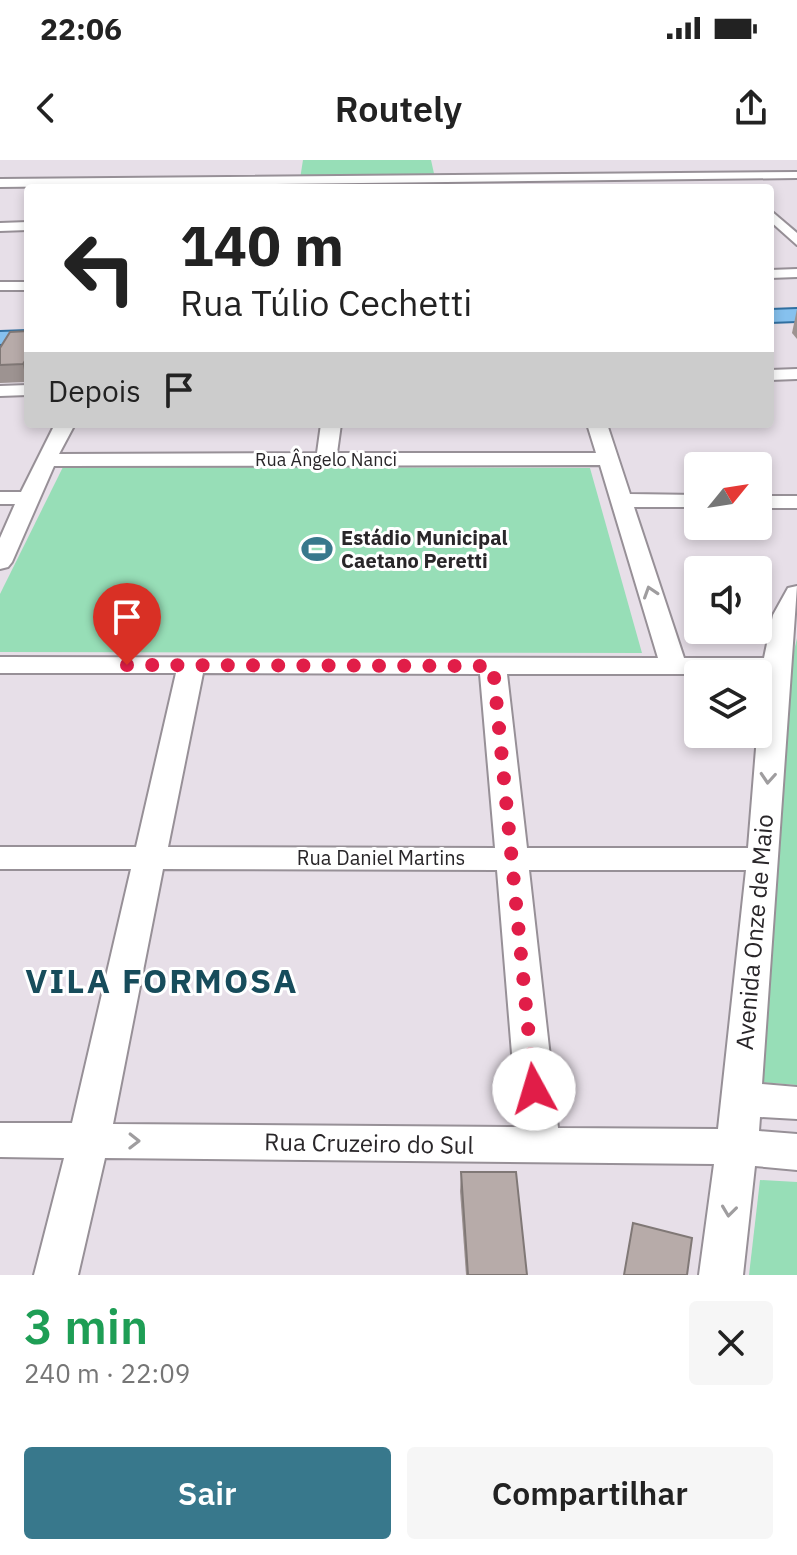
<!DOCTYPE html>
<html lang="pt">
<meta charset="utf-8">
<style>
:root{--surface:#fff;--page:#f6f6f6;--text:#222;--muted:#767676;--accent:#38788c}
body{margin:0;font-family:"IBM Plex Sans",sans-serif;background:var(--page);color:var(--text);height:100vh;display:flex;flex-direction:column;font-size:30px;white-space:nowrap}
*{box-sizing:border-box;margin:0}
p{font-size:26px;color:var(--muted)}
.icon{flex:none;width:44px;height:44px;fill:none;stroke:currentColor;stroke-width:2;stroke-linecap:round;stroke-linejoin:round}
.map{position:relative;height:1115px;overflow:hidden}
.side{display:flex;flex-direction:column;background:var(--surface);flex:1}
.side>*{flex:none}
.top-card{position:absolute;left:24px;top:24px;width:750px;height:244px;border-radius:8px;box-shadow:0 4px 12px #0003;background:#fff;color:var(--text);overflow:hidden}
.needle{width:52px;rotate:60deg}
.controls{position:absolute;left:684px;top:292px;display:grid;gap:16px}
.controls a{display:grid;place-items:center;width:88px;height:88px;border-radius:8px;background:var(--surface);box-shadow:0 4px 12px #0003;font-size:40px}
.pin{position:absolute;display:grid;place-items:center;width:68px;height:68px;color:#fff;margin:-82px -34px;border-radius:50% 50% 50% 0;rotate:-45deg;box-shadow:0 0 8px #0007}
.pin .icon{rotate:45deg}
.me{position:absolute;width:88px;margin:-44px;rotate:354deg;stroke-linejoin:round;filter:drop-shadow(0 0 6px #0008)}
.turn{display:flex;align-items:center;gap:28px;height:168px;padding:0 24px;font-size:36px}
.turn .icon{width:104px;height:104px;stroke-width:2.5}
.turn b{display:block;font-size:56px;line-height:68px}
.then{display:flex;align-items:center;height:76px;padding:0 24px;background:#0003;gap:16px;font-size:30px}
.round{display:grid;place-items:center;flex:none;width:84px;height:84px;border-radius:8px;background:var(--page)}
.overview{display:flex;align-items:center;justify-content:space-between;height:136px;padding:0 24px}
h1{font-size:48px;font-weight:600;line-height:60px;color:#1e9e55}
.cta{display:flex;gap:16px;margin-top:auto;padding:16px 24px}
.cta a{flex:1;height:92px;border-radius:8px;background:var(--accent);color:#fff;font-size:32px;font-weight:600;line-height:92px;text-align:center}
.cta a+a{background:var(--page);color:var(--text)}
.status{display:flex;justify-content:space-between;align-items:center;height:56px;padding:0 40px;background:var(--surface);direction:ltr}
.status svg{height:22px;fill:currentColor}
header{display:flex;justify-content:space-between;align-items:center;height:104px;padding:0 24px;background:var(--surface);font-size:36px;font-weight:600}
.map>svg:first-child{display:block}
.green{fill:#97deb7}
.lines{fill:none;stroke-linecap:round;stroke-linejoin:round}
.minor-casing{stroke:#979097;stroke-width:4}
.major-casing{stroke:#3170a1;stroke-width:4}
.minor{fill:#fff;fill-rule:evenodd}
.major{fill:#86c1ee;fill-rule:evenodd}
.wall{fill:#9d9391}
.shaded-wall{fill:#807876}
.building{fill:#b7aba9;stroke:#807876;stroke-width:2}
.oneway{stroke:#9f9d9f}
.route{stroke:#e11d48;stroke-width:14;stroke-dasharray:0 25.2}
.labels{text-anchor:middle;stroke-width:6;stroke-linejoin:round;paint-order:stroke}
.far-street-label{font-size:18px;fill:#292629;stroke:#fff}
.poi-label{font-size:20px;font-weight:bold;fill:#292629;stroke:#fff;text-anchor:start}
.street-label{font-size:20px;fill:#292629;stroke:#fff}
.near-street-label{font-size:24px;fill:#292629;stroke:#fff}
.near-district-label{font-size:34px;font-weight:bold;letter-spacing:2px;fill:#174c5b;stroke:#fff}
</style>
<div class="status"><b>22:06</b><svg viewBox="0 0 49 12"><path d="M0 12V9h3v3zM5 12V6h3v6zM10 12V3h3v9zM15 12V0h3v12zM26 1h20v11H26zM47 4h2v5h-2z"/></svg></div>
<header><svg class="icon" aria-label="back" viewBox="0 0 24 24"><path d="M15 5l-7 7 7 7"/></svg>Routely<svg class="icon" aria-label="share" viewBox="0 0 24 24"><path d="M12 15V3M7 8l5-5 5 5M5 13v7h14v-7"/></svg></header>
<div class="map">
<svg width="797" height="1115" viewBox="0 0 797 1115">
<rect width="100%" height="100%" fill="#e7dfe8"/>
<g class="green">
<path d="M303,0H431L435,18L300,19Z"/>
<path d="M63,307L590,308L642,493L0,492V434Z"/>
<path d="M797,478V925L759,922L790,508Z"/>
<path d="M760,1020L797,1022V1115H749Z"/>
</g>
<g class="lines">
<g class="minor-casing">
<g id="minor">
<path d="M797,12V18L0,27V19Z"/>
<path d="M770,50L797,73V85L770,61Z"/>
<path d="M28,62V70L0,71V63Z"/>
<path d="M797,109V117L770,118V110Z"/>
<rect x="0" y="122" width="28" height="8"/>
<path d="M797,209V219L770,220V210Z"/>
<path d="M28,225V235L0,236V226Z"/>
<path d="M55,264H75L59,294L317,293L321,264H341L337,293H596L587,264H607L630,334L698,335V347H634L684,498H764L773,455L788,428L797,426L762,924L797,927V959L760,957L759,971L797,974V1010L755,1006L743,1115H699L714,1004L105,998L78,1115H34L64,998L0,997V963H72L131,709H0V687H136L176,513H0V497L658,498L600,305L54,306L12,402L8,407L0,409V378L15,344H0V332H21ZM203,513L480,514L495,688L168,687ZM507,514H762L748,688H527ZM163,709L497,710L518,967L113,964ZM529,710H746L718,969L558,968Z"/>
<rect x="758" y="336" width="39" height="12"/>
</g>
</g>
<g class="major-casing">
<g id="major">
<path d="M797,149V161L770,162V150Z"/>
<path d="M28,171V183L0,184V172Z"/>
</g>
</g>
<use href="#minor" class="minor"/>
<use href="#major" class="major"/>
</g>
<g class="wall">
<path d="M797,149V179L792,173Z"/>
<path d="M28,171L26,222L0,223V188Z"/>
<path d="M461,1012L527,1115H466L460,1031Z"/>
</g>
<path class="shaded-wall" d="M28,196V219L26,222L23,204Z"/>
<g class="building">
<path d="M28,171V196L23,204L0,205V188L10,172Z"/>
<path d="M461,1012H516L527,1115H468Z"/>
<path d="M633,1063L692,1078L687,1115H624Z"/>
</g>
<defs><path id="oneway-chevron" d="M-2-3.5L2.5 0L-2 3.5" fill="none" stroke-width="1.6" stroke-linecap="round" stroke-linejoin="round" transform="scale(2)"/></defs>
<g class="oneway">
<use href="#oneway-chevron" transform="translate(650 432) rotate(-108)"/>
<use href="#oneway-chevron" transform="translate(768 618) rotate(94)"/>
<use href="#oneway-chevron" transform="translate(134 981) rotate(1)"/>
<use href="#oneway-chevron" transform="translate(729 1051) rotate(97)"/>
</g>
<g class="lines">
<path class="route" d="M127,505L493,506L534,929"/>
</g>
<defs>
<g id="stadium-bare" transform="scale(2.4)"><path d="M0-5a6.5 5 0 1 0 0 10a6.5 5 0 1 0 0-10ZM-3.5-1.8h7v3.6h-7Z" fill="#38788c" stroke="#fff" stroke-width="2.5" paint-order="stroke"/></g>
</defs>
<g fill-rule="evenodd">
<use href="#stadium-bare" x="317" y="389"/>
</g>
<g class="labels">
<g class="far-street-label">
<text x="326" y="306">Rua Ângelo Nanci</text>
</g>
<g class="poi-label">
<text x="341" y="385">Estádio Municipal<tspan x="341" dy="23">Caetano Peretti</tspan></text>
</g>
<g class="street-label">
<text x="381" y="705">Rua Daniel Martins</text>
</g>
<g class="near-street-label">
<text transform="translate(755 772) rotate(-85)" y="8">Avenida Onze de Maio</text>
<text transform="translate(369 984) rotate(1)" y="8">Rua Cruzeiro do Sul</text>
</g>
<g class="near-district-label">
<text x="162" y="833">VILA FORMOSA</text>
</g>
</g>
</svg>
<div class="controls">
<a><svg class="needle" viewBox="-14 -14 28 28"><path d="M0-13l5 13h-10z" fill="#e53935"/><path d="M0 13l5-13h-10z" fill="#767676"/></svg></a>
<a><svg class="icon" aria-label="sound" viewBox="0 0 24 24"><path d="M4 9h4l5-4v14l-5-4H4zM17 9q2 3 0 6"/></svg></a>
<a><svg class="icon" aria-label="layers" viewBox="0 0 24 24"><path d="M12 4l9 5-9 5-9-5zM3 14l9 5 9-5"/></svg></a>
</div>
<div class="pin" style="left:127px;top:505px;background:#d93025"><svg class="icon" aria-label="arrive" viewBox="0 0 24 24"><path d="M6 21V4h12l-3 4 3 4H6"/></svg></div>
<svg class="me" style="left:534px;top:929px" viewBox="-20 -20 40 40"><circle r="19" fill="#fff"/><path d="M0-13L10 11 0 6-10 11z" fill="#e11d48"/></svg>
<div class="top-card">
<div class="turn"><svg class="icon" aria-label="left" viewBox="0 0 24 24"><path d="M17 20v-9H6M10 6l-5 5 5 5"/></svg><div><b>140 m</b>Rua Túlio Cechetti</div></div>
<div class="then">Depois<svg class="icon" aria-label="arrive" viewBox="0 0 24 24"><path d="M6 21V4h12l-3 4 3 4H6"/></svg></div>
</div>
</div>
<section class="side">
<div class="overview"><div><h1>3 min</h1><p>240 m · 22:09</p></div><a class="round"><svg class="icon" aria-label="close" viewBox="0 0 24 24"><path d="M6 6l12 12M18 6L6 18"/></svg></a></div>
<div class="cta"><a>Sair</a><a>Compartilhar</a></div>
</section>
